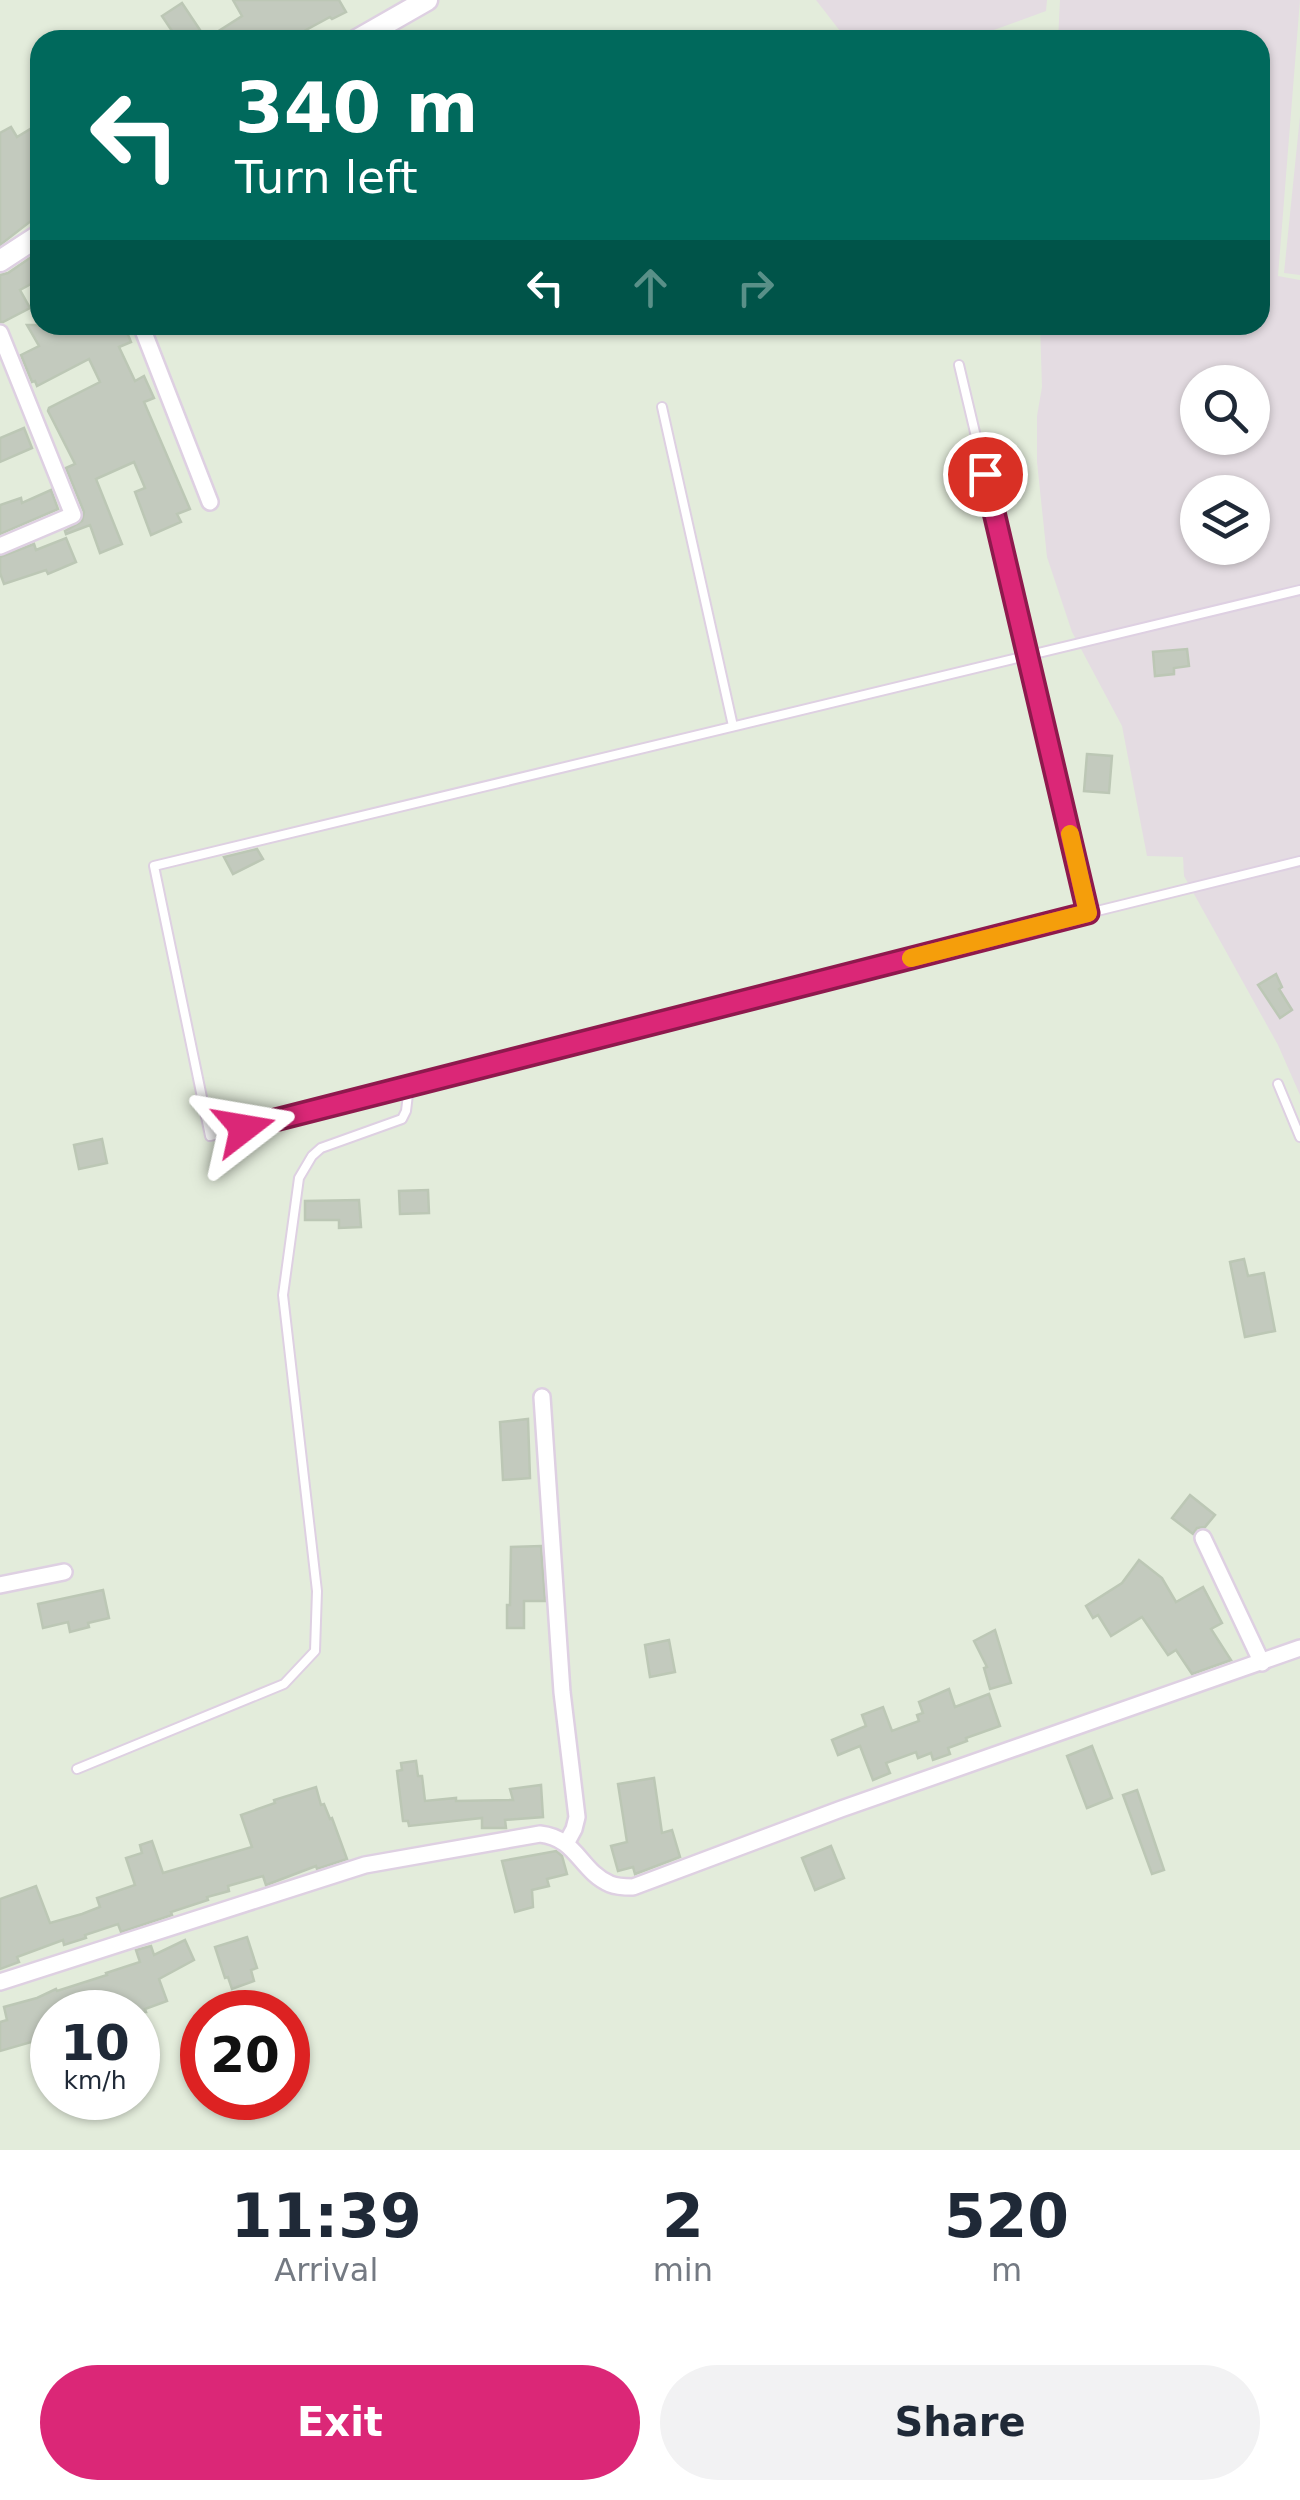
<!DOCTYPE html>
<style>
:root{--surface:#fff;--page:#f2f2f3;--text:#1f2937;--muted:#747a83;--accent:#db2777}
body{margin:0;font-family:"DejaVu Sans",sans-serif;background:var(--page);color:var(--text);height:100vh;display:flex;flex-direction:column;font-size:38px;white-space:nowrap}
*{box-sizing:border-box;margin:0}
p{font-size:32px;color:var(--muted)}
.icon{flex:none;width:55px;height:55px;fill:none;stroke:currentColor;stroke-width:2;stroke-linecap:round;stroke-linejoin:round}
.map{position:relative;height:2150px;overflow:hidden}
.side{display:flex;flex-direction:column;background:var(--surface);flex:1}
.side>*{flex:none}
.banner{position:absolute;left:30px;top:30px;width:1240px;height:305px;border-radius:30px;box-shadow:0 2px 8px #0004;background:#00695c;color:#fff;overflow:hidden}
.controls{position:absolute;left:1180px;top:365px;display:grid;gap:20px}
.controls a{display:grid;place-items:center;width:90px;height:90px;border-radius:50%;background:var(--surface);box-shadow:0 2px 8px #0004;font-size:50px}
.speed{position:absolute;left:30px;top:1990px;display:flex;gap:20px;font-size:50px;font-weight:700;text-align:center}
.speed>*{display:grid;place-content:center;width:130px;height:130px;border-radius:50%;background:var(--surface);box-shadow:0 2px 8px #0004;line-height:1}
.speed small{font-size:25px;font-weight:400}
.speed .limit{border:15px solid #d22;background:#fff;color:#111}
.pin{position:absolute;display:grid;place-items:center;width:85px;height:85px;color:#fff;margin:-42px;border:5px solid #fff;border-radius:50%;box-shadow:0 2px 10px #0007}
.me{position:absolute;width:110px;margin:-55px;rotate:76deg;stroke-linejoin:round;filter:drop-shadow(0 0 8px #0008)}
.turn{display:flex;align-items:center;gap:35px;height:210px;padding:0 40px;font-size:45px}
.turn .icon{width:130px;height:130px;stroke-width:2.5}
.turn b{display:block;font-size:70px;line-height:85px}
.lanes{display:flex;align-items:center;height:95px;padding:0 40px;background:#0003;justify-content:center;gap:50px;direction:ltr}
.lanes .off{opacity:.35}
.eta{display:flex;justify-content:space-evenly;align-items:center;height:170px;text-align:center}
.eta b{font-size:60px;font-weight:700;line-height:70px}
.action{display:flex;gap:20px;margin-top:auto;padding:20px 40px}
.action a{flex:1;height:115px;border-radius:60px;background:var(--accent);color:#fff;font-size:40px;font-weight:700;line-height:115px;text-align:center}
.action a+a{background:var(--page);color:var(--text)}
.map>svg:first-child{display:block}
.industrial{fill:#e4dce2;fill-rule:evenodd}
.building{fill:#c3cabe;stroke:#bcc7b5;stroke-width:2.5}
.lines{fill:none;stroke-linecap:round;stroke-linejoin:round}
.service-casing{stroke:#ded0e2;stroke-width:12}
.minor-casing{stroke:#ded0e2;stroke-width:20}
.tertiary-casing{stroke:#ded0e2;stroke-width:25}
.service{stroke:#fff;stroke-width:8}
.minor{stroke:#fff;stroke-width:15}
.tertiary{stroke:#fff;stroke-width:20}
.route-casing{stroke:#8e194d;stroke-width:25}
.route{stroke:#db2777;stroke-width:18}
.slow{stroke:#f59e0b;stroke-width:18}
</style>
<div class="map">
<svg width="1300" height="2150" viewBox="0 0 1300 2150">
<rect width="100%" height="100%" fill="#e3ecdb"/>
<g class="industrial">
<path d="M816,0H1047L1046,11L966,40H847Z"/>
<path d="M1060,0H1300L1278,276L1300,280V1095L1278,1045L1184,876L1183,857L1147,856L1122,726L1072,632L1047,557L1037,462V416L1042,387L1040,325H1260V40H1058ZM1198,382H1252V438H1198ZM1198,492H1252V548H1198Z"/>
<path d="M1300,116V275L1284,273Z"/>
</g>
<g class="building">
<path d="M233,0H339L346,12L332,19L330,17L306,30L312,40H178L162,16L182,3L206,39L242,16Z"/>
<path d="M40,123V214L0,245V133L11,127L17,137Z"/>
<path d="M40,251V279L20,290L30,308L3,322H0V275L8,273Z"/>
<path d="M27,325H124L131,342L119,347L135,381L144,376L154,398L144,402L190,509L177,514L181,522L151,535L135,492L145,488L134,462L96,479L122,544L100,553L90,525L66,534L65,531L82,521L84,512L66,468L75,464L48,411L49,408L100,382L89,359L37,386L35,381L32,382L21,355L39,346Z"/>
<path d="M24,428L32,448L0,462V438Z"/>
<path d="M51,490L58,509L0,534V505L21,498L22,503Z"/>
<path d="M66,538L76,562L48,574L46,570L4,584L0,573V557L34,544L36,550Z"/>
<path d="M1187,649L1189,666L1174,668V674L1155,676L1153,652Z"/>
<path d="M1087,754L1112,756L1109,793L1084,791Z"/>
<path d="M257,849L263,859L233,874L224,857Z"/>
<path d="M1276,974L1282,987L1279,989L1292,1010L1280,1018L1258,985Z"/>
<path d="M102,1139L107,1163L79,1169L74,1145Z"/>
<path d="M428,1190L429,1213L400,1214L399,1191Z"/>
<path d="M359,1200L361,1227L339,1228V1220H305V1201Z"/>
<path d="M1244,1259L1248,1276L1264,1273L1275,1331L1245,1337L1230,1262Z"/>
<path d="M528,1419L530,1478L503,1480L500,1422Z"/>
<path d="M1190,1495L1215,1515L1205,1527L1197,1528L1193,1534L1172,1518Z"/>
<path d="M541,1546L545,1601H524V1628H507V1605H510L511,1547Z"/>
<path d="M1139,1560L1162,1578L1176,1602L1203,1587L1222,1623L1211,1629L1231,1660L1192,1674L1176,1650L1168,1655L1142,1617L1111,1636L1098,1615L1093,1618L1086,1606L1122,1583Z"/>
<path d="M103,1590L109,1618L88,1623L89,1627L70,1632L68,1622L43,1628L38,1604Z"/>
<path d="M995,1630L1011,1683L990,1689L984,1668L987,1667L974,1641Z"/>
<path d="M669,1640L675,1672L650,1677L645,1645Z"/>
<path d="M949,1689L955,1707L989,1694L1000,1726L966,1738L967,1741L948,1748L950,1754L933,1760L931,1753L918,1758L916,1752L886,1763L890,1773L873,1780L860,1746L838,1755L832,1740L866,1726L862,1715L883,1707L892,1731L919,1721L917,1715L923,1713L919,1702Z"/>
<path d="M1092,1746L1112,1798L1087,1808L1067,1756Z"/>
<path d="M416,1761L418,1776H422L425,1801L456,1798V1801L513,1800L510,1789L541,1785L543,1817L505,1820L506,1828H482V1818L409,1826L408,1821H403L397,1771L402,1770L401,1763Z"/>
<path d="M654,1778L662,1833L672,1830L680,1857L635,1874L633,1867L618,1871L611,1846L627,1842L618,1784Z"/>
<path d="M316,1787L321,1805L324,1804L330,1819L332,1818L347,1859L317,1869L316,1866L266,1885L263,1876L228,1886L229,1891L207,1897L208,1900L171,1912L172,1915L121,1932L118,1924L85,1935L86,1938L64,1945L63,1940L17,1957L19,1962L0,1969V1899L36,1886L50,1923L82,1914L100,1907L97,1898L135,1885L126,1858L142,1853L140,1845L152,1841L163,1873L252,1847L241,1815L275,1803L274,1800Z"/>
<path d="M1137,1790L1164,1870L1152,1874L1123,1795Z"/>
<path d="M831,1846L844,1878L815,1890L802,1858Z"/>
<path d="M556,1851L562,1856L567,1874L547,1879L549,1886L532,1890L533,1907L515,1912L502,1861Z"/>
<path d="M247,1937L257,1968L251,1970L254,1981L232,1989L228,1977L225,1978L215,1947Z"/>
<path d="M185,1940L194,1960L159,1979L167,2001L145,2009L146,2012H52V2032L34,2038L35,2041L0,2051V2022L7,2020L4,2007L37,1998L56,1989L57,1991L107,1975L106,1973L140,1962L136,1950L151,1946L154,1955Z"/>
</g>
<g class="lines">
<g class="service-casing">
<g id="service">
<path d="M959,365L1089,913L1300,861"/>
<path d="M662,407L733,726"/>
<path d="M1089,913L210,1136L154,866L1300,590"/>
<path d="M1278,1084L1300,1137"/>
<path d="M77,1769L284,1684L315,1651L317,1591L283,1295L299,1178L312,1156L321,1148L402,1119L406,1111L409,1086"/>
</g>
</g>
<g class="minor-casing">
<g id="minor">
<path d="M141,325L210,502"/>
<path d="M0,333L73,515L0,546"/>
<path d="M542,1397L562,1692L577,1817L574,1829L567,1842"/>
<path d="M1203,1538L1262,1663"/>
<path d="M0,1585L64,1572"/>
<path d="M0,1982L365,1865L540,1834C577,1838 580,1871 610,1884C617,1887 625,1887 633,1887L841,1809L1300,1648"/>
</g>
</g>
<g class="tertiary-casing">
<g id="tertiary">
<path d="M357,40L427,0"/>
<path d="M0,261L40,235"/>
</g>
</g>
<use href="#service" class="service"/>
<use href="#minor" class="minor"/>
<use href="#tertiary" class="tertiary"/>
</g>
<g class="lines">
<g class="route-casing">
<path id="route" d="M244,1128L1088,913L985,474"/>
</g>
<use href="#route" class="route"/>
<path class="slow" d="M911,958L1088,913L1070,834"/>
</g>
</svg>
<div class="controls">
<a><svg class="icon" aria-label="search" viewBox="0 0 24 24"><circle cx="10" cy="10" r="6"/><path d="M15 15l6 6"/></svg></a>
<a><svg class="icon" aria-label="layers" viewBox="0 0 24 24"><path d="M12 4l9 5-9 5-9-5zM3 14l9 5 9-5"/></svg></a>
</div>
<div class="speed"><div>10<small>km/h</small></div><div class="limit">20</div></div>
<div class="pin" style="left:985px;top:474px;background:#d93025"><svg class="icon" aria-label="arrive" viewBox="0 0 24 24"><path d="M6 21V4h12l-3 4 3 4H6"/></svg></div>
<svg class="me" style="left:244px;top:1128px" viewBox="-20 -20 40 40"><path d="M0-17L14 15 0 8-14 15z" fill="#db2777" stroke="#fff" stroke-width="4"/></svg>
<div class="banner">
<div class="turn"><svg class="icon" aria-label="left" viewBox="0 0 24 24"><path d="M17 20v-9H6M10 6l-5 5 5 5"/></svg><div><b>340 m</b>Turn left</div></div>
<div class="lanes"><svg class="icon" aria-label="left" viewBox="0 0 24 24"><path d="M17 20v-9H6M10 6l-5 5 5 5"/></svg><svg class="icon off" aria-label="ahead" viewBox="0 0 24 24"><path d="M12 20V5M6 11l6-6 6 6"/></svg><svg class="icon off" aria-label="right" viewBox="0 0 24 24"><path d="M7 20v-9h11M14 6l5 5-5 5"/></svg></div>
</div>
</div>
<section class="side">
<div class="eta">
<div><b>11:39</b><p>Arrival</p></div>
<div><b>2</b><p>min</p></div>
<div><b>520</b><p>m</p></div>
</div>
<div class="action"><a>Exit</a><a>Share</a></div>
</section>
